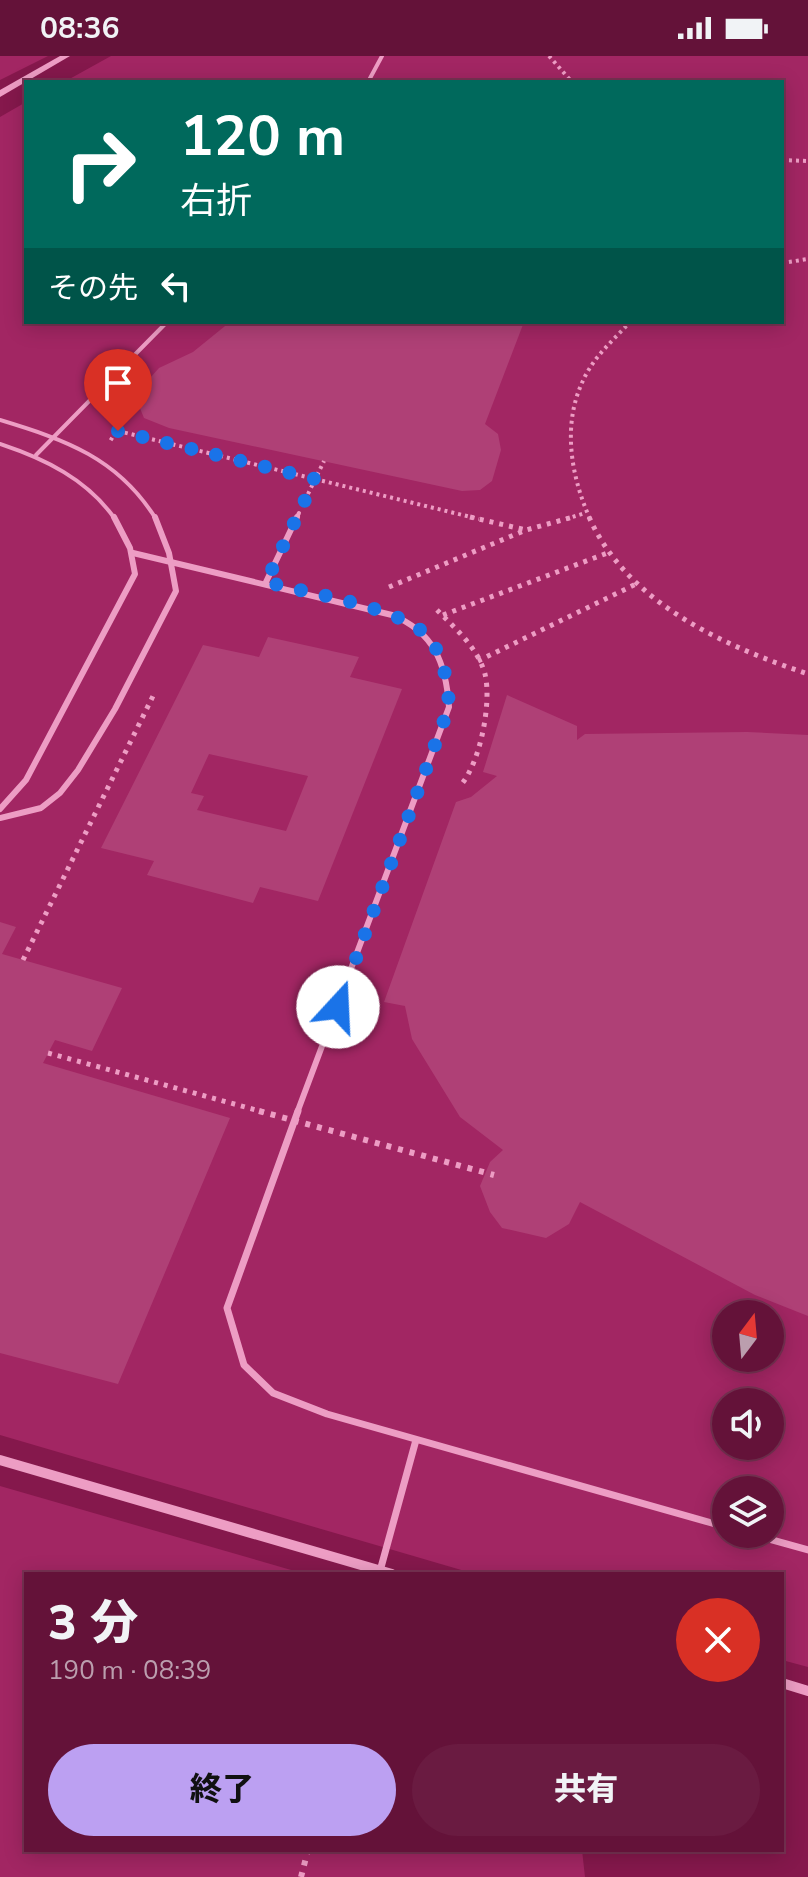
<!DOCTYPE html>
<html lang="ja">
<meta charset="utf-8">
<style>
:root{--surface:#641239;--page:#6a1b41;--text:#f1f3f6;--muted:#bb9eae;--line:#783253;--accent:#bca0f2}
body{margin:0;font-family:"Nunito Sans","Noto Sans JP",sans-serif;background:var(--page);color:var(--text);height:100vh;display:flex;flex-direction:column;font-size:30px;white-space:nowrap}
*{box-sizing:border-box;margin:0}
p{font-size:26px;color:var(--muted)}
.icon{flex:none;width:44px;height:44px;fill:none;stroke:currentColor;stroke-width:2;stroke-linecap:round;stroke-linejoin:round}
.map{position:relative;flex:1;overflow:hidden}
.side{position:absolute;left:24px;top:1516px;width:760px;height:280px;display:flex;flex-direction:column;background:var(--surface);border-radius:0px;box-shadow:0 4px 20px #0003,0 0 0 2px var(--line)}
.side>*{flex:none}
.hud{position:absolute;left:24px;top:24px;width:760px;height:244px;border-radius:0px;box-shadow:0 4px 20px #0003,0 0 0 2px var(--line);background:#00695c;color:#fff;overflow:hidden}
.needle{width:52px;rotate:16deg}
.controls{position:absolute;left:712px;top:1244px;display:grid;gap:16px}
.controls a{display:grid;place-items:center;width:72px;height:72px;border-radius:50%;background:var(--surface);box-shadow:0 4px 20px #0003,0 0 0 2px var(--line);font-size:40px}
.pin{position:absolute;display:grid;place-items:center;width:68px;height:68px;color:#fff;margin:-82px -34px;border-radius:50% 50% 50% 0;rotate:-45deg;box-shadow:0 0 8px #0007}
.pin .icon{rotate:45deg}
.me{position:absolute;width:88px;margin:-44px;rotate:20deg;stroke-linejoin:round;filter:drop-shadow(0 0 6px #0008)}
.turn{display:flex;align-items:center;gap:28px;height:168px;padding:0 24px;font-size:36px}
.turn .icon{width:104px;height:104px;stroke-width:2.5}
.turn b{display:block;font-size:56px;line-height:68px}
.then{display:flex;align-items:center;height:76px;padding:0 24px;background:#0003;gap:16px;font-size:30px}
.round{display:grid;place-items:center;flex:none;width:84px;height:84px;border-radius:42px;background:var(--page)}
.overview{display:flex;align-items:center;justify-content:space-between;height:136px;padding:0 24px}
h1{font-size:48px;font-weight:800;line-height:60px}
.cta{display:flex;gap:16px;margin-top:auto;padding:16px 24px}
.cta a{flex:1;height:92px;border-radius:48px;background:var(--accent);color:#111;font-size:32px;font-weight:800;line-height:92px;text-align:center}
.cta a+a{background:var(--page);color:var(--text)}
.status{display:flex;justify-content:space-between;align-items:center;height:56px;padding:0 40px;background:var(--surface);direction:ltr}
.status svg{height:22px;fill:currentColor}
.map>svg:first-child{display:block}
.green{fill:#a22663;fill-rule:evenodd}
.building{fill:#af4076;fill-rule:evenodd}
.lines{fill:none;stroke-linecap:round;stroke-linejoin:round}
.path-far2{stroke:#ed9dc4;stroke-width:4;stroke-dasharray:3 4;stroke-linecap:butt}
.path-far1{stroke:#ed9dc4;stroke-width:5;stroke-dasharray:4 6;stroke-linecap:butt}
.path{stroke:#ed9dc4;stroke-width:6;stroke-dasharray:5 7;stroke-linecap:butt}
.service-far2{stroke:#ed9dc4;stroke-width:4}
.service-far1{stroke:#ed9dc4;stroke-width:6}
.service{stroke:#ed9dc4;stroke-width:7}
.minor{stroke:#ed9dc4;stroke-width:10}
.tertiary{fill:#ed9dc4;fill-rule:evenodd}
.path-bridge-far1{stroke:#ed9dc4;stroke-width:5;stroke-dasharray:4 6;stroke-linecap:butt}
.path-bridge{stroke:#ed9dc4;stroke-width:6;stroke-dasharray:5 7;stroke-linecap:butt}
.route{stroke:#1a73e8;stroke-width:14;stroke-dasharray:0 25.2}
</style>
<div class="status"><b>08:36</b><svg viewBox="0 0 49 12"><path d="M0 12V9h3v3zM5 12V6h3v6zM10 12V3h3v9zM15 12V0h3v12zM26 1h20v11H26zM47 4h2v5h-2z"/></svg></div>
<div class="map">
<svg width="808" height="1821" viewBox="0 0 808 1821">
<rect width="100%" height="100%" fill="#85184c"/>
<g class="green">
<path d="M0,0H48L0,24Z"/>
<path d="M111,0H808V1611L782,1604V1518H475L0,1379V61L26,46V266H782V26H64ZM726,1258H770V1302H726ZM726,1346H770V1390H726ZM726,1434H770V1478H726Z"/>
<path d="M0,1430L305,1518H26V1794H582L585,1821H0Z"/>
</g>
<g class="building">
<path d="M230,266H524L485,368L498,378L501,394L492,425L480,434L462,435L169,372L144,362L137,345L141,332L159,312L193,296Z"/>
<path d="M268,581L359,601L350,621L402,633L318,845L260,831L253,847L147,819L154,805L101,792L203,589L259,601ZM209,698L308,720L286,775L197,754L204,740L191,737Z"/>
<path d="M507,639L577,670V684L585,678L747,676L808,679V1260L755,1239L580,1146L569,1168L546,1182L502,1172L490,1156L480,1130L490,1106L503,1094L460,1061L412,983L405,950L384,946L456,746L471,741L497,720L483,716Z"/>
<path d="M0,866L16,871L2,898L122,932L92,995L55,984L43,1007L230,1062L118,1328L0,1297Z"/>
</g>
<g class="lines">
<g class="path-far2">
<path d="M549,0L572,26"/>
<path d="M782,104L808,105"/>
<path d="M782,207L808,203"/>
<path d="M105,359L121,367L109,387"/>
<path d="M118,375L479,463"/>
<path d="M308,438L324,405"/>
<path d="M566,463L585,457"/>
<path d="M590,463C567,411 560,351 596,303C606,290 619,278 630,266"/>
</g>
<g class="path-far1">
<path d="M470,461L526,474"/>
<path d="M589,461C627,547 724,590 808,618"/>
<path d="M389,531L526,474L573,461"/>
<path d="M437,554C455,572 478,592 485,618C492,647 480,708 460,730"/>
<path d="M443,559L610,496"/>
<path d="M478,605L638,527"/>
<path d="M23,904L153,640"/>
</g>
<path class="path" d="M301,1821L308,1794"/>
<g class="service-far2">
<path d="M368,26L382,0"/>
<path d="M0,364C66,384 118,402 156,463"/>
<path d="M0,388C45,403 87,423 115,463"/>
<path d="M36,399L167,266"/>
<path d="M296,463L299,457"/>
</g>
<g class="service-far1">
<path d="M133,497L392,559C434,576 446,607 449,651L297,1057"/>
<path d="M266,526L297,461"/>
<path d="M0,753L26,724L135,518L130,492L114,461"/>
<path d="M0,762L41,752L60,737L78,714L115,653L176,535L169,497L155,461"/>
</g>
<g class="service">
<path d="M298,1055L227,1252L244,1309L273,1337L327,1358L726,1471"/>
<path d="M751,1478L808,1494"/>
<path d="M380,1515L416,1384"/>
</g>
<g class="minor">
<path d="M0,1404L392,1518"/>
<path d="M782,1627L808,1635"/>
</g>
<path class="tertiary" d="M60,0H70L0,41V34Z"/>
<path class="path-bridge-far1" d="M48,997L267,1057"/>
<path class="path-bridge" d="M259,1055L494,1119"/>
</g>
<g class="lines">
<path class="route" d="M118,375L315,423L266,526C307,537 393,550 424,577C443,594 448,627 449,651L338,951"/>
</g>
</svg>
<div class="controls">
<a><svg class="needle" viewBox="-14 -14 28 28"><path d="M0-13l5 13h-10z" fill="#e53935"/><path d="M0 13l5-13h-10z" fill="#bb9eae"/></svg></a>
<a><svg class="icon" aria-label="sound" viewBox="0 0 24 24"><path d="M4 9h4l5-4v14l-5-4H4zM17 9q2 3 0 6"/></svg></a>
<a><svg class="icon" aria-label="layers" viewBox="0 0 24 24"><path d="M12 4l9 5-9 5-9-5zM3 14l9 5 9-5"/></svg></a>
</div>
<div class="pin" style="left:118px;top:375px;background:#d93025"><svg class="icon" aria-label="arrive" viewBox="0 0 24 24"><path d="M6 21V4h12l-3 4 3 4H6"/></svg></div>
<svg class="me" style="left:338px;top:951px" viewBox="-20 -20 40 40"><circle r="19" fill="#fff"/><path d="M0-13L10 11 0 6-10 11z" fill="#1a73e8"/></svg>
<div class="hud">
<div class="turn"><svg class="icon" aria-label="right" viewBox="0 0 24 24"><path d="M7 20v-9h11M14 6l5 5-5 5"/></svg><div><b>120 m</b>右折</div></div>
<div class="then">その先<svg class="icon" aria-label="left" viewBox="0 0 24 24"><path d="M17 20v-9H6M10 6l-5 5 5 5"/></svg></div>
</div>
<section class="side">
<div class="overview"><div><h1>3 分</h1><p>190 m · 08:39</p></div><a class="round" style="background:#d93025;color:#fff"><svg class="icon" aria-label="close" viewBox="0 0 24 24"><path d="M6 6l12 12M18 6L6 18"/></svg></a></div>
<div class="cta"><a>終了</a><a>共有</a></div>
</section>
</div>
